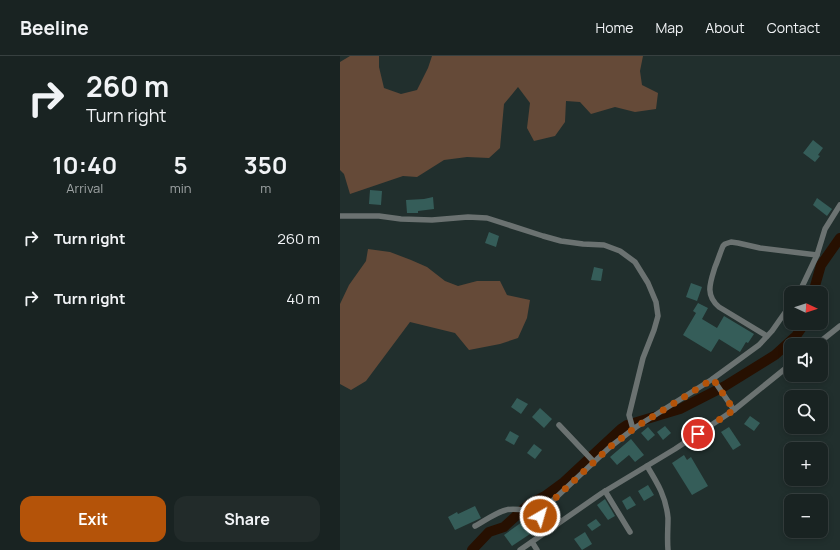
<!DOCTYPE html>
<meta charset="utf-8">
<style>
:root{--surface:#192322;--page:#222b2a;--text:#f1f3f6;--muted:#9fa4a5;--line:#374040;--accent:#b45309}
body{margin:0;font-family:Manrope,sans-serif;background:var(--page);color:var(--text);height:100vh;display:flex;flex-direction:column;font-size:15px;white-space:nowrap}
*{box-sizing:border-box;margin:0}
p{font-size:13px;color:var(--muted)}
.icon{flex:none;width:22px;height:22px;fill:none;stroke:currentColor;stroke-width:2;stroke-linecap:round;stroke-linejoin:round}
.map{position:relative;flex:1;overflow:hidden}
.drawer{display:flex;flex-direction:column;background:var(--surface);width:340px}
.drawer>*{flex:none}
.hud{background:#192322;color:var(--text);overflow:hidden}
.needle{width:26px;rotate:94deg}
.controls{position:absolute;left:444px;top:230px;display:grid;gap:8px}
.controls a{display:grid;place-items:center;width:44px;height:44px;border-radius:8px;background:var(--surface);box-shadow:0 2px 6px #0003,0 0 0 1px var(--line);font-size:20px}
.pin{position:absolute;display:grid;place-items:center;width:34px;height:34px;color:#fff;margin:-17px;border:2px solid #fff;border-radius:50%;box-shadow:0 1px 4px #0007}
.me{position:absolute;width:44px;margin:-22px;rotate:38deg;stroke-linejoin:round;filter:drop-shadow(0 0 3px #0008)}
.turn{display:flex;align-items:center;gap:14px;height:84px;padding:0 20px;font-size:18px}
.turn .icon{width:52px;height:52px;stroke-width:2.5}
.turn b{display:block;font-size:28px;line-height:34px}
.eta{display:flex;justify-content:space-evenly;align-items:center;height:68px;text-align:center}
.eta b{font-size:24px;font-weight:700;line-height:28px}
.button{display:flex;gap:8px;margin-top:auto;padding:8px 20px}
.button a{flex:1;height:46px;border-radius:12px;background:var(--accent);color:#fff;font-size:16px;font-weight:700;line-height:46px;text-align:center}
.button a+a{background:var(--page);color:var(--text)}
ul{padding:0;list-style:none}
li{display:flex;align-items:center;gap:12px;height:60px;padding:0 20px}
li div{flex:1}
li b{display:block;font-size:15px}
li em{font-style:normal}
header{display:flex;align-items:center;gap:24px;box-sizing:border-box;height:56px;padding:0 20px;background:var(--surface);border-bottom:1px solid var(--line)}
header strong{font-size:19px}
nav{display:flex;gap:22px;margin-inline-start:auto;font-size:14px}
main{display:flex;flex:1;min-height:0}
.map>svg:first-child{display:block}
.forest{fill:#654a38}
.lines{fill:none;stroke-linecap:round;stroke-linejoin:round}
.river{stroke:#271001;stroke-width:10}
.building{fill:#355d59}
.minor{stroke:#6b7271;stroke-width:5.5}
.route{stroke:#b45309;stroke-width:7;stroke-dasharray:0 12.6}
</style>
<header>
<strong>Beeline</strong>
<nav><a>Home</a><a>Map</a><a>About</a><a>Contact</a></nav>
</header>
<main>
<section class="drawer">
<div class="hud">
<div class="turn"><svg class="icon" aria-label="right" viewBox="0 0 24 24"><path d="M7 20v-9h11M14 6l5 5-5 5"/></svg><div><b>260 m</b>Turn right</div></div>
</div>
<div class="eta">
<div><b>10:40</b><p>Arrival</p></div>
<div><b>5</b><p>min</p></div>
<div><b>350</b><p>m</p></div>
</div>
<ul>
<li><svg class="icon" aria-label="right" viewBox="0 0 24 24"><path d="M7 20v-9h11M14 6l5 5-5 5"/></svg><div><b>Turn right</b></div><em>260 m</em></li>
<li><svg class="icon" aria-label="right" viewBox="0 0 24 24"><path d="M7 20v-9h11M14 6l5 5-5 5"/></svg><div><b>Turn right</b></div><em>40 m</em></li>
</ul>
<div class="button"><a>Exit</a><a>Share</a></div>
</section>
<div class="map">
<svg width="500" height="494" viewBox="0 0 500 494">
<rect width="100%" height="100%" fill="#212f2d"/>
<g class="forest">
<path d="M10,0H39V11L44,32L61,38L77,34L88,12L92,0H303L300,15L302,29L318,37L316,53L295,56L275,51L251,58L240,46L226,45L225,66L215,80L194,85L187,72L190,47L178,31L164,48L160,92L149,102L127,101L104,104L77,121L63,120L10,138L4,118L0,114V6Z"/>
<path d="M28,193L50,196L71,204L87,211L105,225L118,230L137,225H160L167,239L190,244L187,262L178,282L160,288L129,294L115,277L70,266L26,325L11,334L0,328V248L9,229L26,205Z"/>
</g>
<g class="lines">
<g class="river">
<path d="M473,237L481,209L500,182"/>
<path d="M132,494L149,476L164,471L188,449L205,440L224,426L281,373L287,369L340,353L385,330L435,299L456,280L465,267"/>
</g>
</g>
<g class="building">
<path d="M473,84L483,92L478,99L480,100L475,106L463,97Z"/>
<path d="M30,134L42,135L41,149L29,148Z"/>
<path d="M93,141L94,153L78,155V157H67L66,144L84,143Z"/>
<path d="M477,142L492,153L487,160L473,149Z"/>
<path d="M149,176L159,180L156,191L145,187Z"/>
<path d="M254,211L263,213L261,225L251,224Z"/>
<path d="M351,227L362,231L357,245L346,241Z"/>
<path d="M358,247L368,252L362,263L377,272L384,260L414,278L408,287L406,286L400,296L379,283L371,296L343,279L356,257L353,255Z"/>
<path d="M177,342L188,348L181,358L171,351Z"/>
<path d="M200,352L212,363L204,372L192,361Z"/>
<path d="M410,360L420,367L414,375L404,368Z"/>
<path d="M325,370L331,377L323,384L317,376Z"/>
<path d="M308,371L315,379L308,385L301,377Z"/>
<path d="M389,371L401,389L393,394L381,376Z"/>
<path d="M170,375L179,380L174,389L165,384Z"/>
<path d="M291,383L304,399L295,406L289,399L277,409L270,401Z"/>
<path d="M194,388L202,394L195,403L187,397Z"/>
<path d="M344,399L347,404L351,401L368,430L352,439L332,407Z"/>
<path d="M308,429L314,439L304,445L298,435Z"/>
<path d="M290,440L296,449L287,454L282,445Z"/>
<path d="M265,443L275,460L268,464L257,449Z"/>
<path d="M135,450L141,462L115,474L108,461L117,456L118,458Z"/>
<path d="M256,463L261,469L252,475L247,469Z"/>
<path d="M182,466L190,478L172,490L164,479Z"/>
<path d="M245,476L252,488L242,494L234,483Z"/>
</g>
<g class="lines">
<g class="minor">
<path d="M0,160H39L61,163L92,164L128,161L147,162L203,180L221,185L243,188L264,189L280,195L295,206L308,227L316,246L318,260L314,274L303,302L289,359L293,373"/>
<path d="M459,237L477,199L485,173L500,149"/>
<path d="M427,280L379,251C365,239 370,227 375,211C378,204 380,197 383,190L385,188L391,186L398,187L420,192L477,199"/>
<path d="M476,289L500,270"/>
<path d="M373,323L394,354"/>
<path d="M219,369L254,406"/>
<path d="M307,410C318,428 326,441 328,462C328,473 327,483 328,494"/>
<path d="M265,435L290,476"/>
<path d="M135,470C144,465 157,456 166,454C175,451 191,456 201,456"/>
<path d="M209,475C200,462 196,461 208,449L270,391L296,371L371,324L419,289L432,275L451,248"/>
<path d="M192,486L197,494"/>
<path d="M180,494L262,437L335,393L394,354L451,308"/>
</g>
</g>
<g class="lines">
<path class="route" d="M200,460L201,456L208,449L270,391L296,371L373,323L394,354L358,378"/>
</g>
</svg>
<div class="controls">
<a><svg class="needle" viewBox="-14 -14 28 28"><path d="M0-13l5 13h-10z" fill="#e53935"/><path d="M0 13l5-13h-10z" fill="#9fa4a5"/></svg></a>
<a><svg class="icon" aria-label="sound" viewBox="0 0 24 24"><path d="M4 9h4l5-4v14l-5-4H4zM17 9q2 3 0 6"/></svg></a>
<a><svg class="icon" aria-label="search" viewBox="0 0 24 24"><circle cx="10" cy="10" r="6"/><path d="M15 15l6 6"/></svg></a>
<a>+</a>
<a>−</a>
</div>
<div class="pin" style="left:358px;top:378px;background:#d93025"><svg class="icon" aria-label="arrive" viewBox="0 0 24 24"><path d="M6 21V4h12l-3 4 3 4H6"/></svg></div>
<svg class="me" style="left:200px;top:460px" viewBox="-20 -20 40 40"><circle r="17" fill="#b45309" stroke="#fff" stroke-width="3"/><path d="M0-11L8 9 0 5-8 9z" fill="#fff"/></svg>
</div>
</main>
